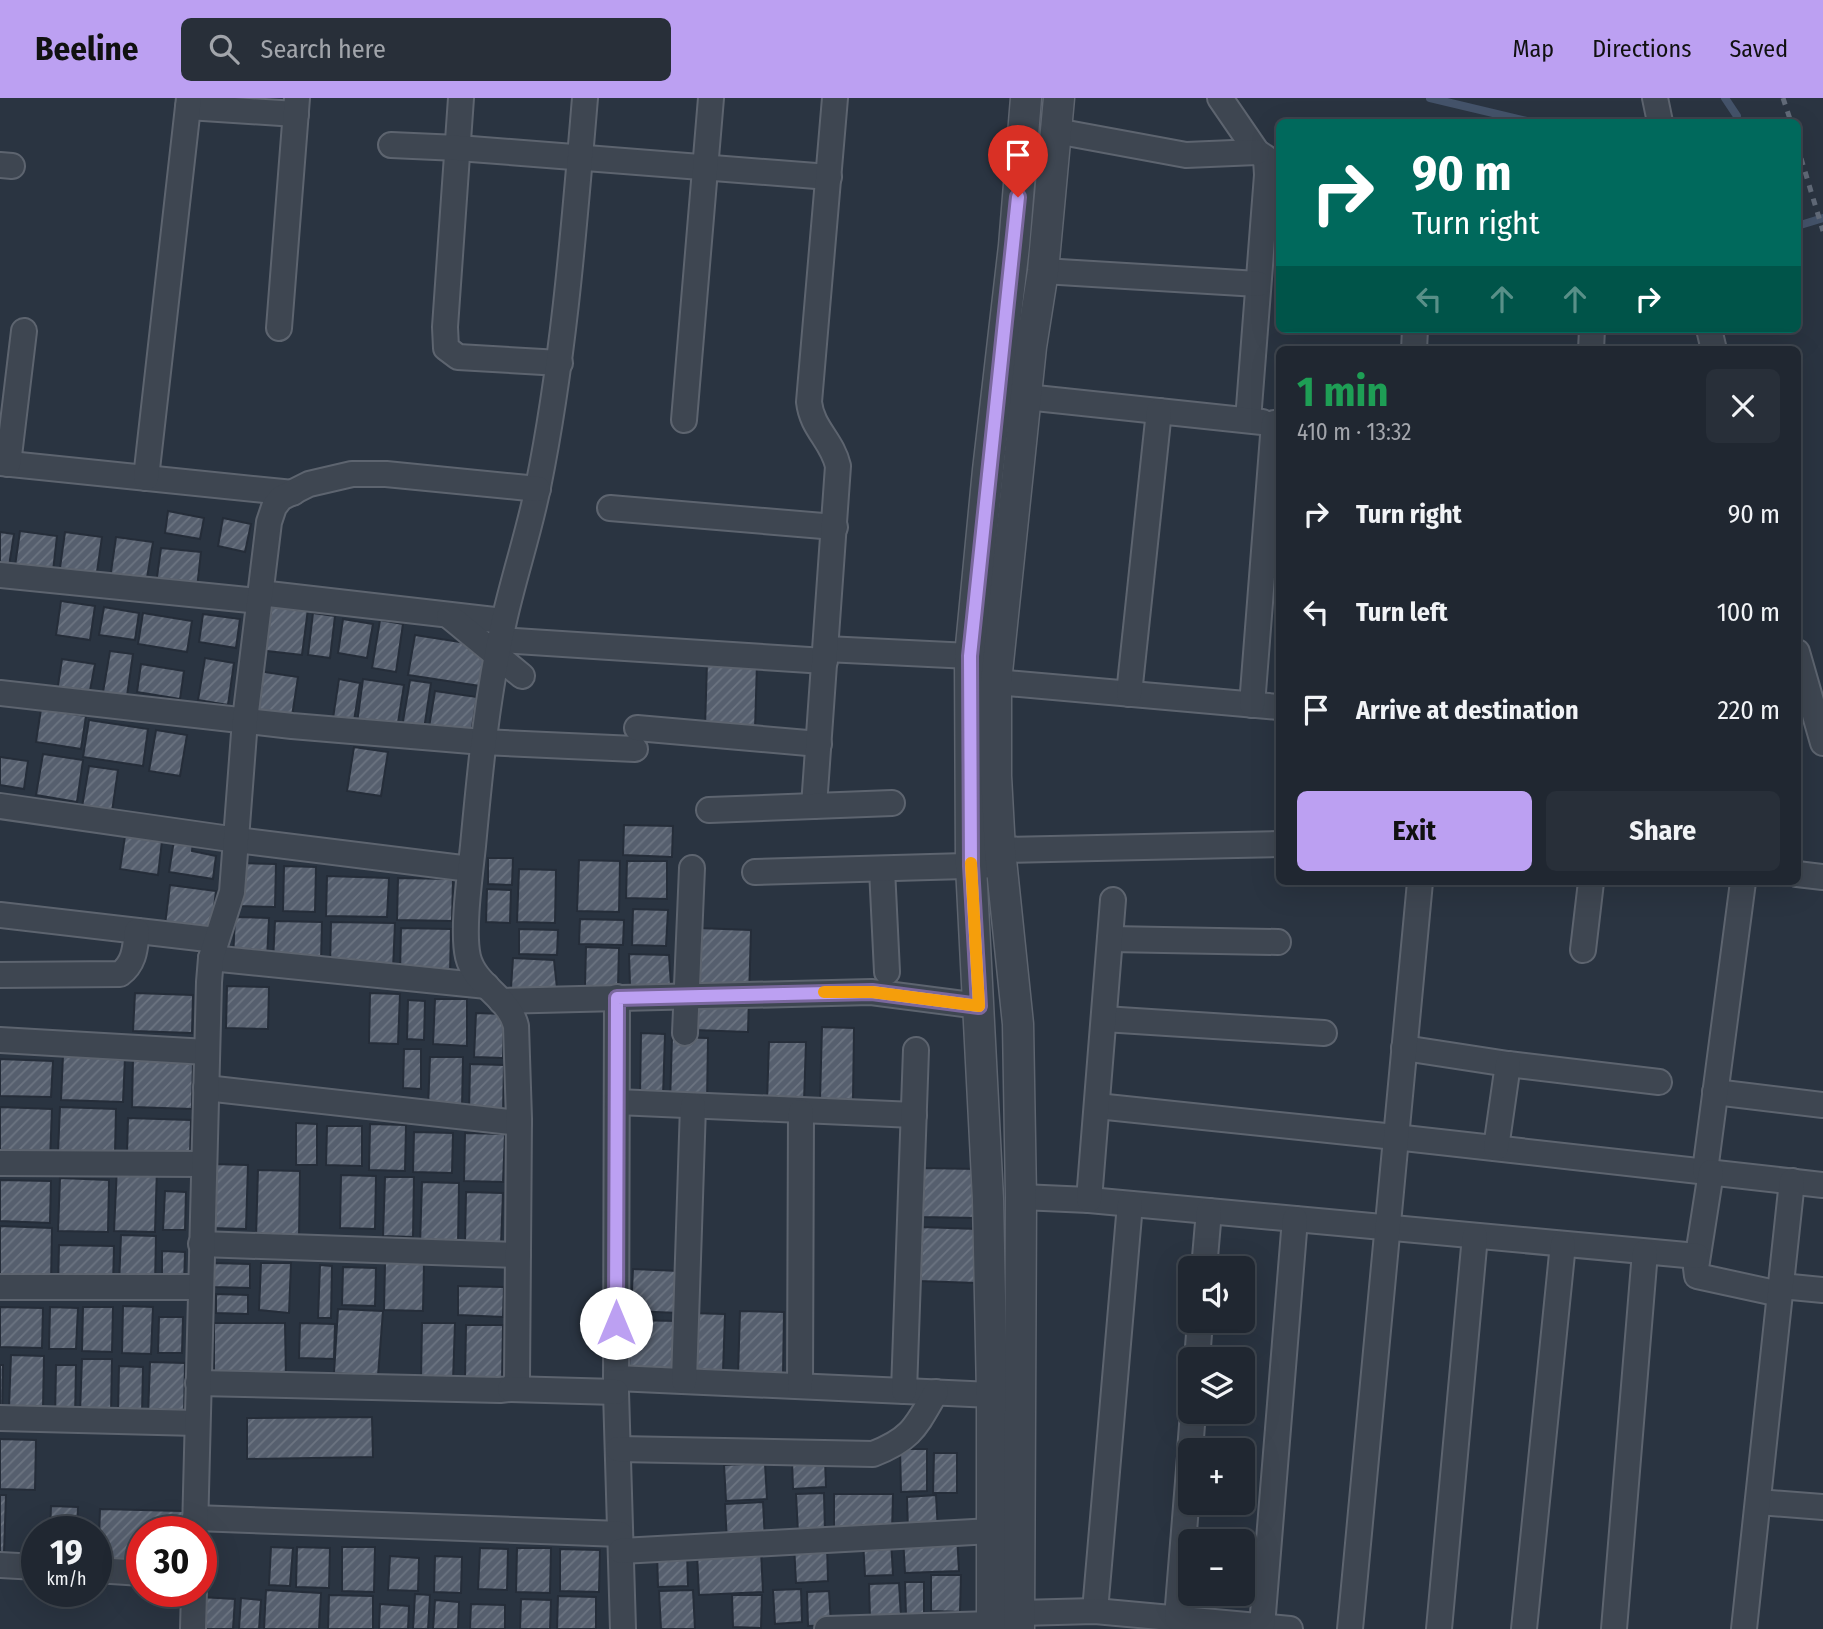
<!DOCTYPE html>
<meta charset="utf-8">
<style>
:root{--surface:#202731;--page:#282f39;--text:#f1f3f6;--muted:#a2a5ab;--line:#3d444d;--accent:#bca0f2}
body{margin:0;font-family:"Fira Sans Condensed",sans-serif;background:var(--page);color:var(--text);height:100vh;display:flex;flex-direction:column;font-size:26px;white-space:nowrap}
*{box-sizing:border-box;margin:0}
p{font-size:23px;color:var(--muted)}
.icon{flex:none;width:38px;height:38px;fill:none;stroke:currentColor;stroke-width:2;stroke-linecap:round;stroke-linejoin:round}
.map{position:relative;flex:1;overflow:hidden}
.drawer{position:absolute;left:1276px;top:248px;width:525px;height:539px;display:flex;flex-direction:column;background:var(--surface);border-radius:10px;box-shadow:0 7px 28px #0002,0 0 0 2px var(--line)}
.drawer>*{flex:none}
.hud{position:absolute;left:1276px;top:21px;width:525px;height:214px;border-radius:10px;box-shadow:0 7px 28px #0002,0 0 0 2px var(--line);background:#00695c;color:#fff;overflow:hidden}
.fabs{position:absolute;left:1178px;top:1158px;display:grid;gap:14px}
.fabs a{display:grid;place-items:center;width:77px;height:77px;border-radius:10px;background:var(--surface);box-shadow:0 7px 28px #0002,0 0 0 2px var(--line);font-size:35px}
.speed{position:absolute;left:21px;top:1418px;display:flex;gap:14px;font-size:35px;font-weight:700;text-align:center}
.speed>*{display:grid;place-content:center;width:91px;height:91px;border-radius:50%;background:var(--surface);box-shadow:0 7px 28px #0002,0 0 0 2px var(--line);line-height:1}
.speed small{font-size:18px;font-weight:400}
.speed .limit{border:10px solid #d22;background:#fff;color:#111}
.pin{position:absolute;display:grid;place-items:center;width:60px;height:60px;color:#fff;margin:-72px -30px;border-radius:50% 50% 50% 0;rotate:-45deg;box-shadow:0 0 7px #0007}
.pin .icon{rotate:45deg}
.me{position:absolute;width:77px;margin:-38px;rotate:0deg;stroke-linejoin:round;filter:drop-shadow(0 0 5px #0008)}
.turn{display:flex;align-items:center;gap:24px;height:147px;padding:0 21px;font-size:32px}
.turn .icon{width:91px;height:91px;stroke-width:2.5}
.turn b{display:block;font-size:49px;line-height:60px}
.lanes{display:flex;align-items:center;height:66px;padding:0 21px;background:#0003;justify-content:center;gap:35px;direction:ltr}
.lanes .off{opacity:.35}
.round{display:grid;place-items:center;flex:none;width:74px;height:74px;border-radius:10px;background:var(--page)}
.headline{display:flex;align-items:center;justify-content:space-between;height:119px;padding:0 21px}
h1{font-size:42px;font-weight:700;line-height:52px;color:#1e9e55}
.cta{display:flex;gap:14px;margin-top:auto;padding:14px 21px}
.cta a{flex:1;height:80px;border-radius:10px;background:var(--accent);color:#111;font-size:28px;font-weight:700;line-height:80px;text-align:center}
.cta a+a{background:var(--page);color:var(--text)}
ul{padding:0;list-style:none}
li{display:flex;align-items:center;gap:21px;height:98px;padding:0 21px}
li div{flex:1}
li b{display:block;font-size:26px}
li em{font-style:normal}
header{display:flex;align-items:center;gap:42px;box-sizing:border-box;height:98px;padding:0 35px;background:var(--accent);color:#111}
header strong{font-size:33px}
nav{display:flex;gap:38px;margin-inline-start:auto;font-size:24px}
.search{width:490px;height:63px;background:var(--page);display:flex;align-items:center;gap:18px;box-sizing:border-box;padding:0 24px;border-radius:10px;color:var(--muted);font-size:26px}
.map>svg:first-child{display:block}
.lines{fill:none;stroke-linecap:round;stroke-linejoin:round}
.stream{stroke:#44536a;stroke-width:8}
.building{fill:url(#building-hatch);stroke:#252d39;stroke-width:2}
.minor-casing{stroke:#5d646f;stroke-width:28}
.tertiary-casing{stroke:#5d646f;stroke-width:33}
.minor{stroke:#3e4651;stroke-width:24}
.tertiary{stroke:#3e4651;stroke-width:30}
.rail{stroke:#616a78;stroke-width:5;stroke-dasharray:7 7;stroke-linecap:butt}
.route-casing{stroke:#7a689d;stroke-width:18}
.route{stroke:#bca0f2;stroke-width:12}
.slow{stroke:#f59e0b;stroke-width:12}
</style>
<header>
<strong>Beeline</strong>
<div class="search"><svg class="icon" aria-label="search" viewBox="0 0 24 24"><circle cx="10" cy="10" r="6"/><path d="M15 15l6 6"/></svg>Search here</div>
<nav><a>Map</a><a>Directions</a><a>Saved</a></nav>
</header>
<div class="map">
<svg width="1823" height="1531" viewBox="0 0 1823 1531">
<defs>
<pattern id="building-hatch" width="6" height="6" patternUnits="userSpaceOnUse" patternTransform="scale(1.75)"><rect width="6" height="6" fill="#565f6e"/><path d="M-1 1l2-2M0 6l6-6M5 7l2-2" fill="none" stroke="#6c7481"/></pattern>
</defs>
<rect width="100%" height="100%" fill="#2a3441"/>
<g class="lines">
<g class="stream">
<path d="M1430,0L1531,24"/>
<path d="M1725,0L1737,18L1735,24"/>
<path d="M1797,128L1823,120"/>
</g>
</g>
<g class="building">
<path d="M168,413L204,420L200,441L165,435Z"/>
<path d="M223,420L251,426L245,454L218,448Z"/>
<path d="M20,433L57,438L53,473L15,468Z"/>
<path d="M0,434L14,436L9,468L0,467Z"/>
<path d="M65,434L102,439L96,481L59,477Z"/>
<path d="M116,439L153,444L146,486L110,481Z"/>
<path d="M161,450L201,454L197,490L156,486Z"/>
<path d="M61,503L95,508L90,542L56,537Z"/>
<path d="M263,505L308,511L302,557L258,552Z"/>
<path d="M104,509L139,515L135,542L99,537Z"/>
<path d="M143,515L192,523L187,554L138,546Z"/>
<path d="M313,515L335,518L330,560L308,557Z"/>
<path d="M203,516L240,521L236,550L199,544Z"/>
<path d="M343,521L373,526L367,560L338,555Z"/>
<path d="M380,522L403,526L396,574L372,570Z"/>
<path d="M415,537L486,548L480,588L408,577Z"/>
<path d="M110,553L133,556L127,598L103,594Z"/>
<path d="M205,560L234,565L228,607L198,602Z"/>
<path d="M62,561L95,566L89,598L57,594Z"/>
<path d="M707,564L757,565L755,631L705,630Z"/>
<path d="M141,566L184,573L180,601L137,594Z"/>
<path d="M258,573L298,579L291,625L251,619Z"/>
<path d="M339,581L360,585L354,623L333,620Z"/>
<path d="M363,581L404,587L397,631L357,625Z"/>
<path d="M410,582L431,585L423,638L401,635Z"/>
<path d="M435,593L477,599L471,636L429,629Z"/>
<path d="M41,611L86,618L81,651L36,644Z"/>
<path d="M89,622L148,631L143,668L83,659Z"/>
<path d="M156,632L187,637L180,678L149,673Z"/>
<path d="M354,649L388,654L381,698L347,693Z"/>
<path d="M43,656L83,662L77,704L36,697Z"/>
<path d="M0,659L28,663L24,691L0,687Z"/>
<path d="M89,668L118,672L112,714L82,709Z"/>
<path d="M624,727L673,728L672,759L623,757Z"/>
<path d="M125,738L162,743L158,777L120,771Z"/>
<path d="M174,742L193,745L192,753L216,758L213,781L169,774Z"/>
<path d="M488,760H513L512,787L488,786Z"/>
<path d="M579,762L620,763L619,814L577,813Z"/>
<path d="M627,763H667V801L626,800Z"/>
<path d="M240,765L276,766L275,809L239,808Z"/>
<path d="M284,768L316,769L315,814L283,813Z"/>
<path d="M519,771L556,772L555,825L517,824Z"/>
<path d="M327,778L389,780L387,819L326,818Z"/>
<path d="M398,780L453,781L452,823L397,822Z"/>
<path d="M170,787L216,793L211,833L165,827Z"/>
<path d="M487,791L511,792L510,825L486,824Z"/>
<path d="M633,811L668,812L666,848L632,847Z"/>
<path d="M235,819L269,820L267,861H233Z"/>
<path d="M580,821L624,822L623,847L579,846Z"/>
<path d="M275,823L322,824L321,864L273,863Z"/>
<path d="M331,824L395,825L393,871L330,870Z"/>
<path d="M401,830L451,831L450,877L400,876Z"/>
<path d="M697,830L751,832L748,934L694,932Z"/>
<path d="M519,831L558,832L557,857L519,856Z"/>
<path d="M586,849L619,850L618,889L585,888Z"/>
<path d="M629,856L669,857L671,888H630Z"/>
<path d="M513,860L554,862L557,890H511Z"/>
<path d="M227,888L269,889L268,931L226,930Z"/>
<path d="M135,895L193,897L192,935L133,933Z"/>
<path d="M370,895L400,896L398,946L369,945Z"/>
<path d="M435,901H467V948L433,946Z"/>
<path d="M408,902L425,903L424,942L407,941Z"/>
<path d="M476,915L504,916L503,960L474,959Z"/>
<path d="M822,929L854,930L853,1002H820Z"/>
<path d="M641,935L665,936L663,999L640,998Z"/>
<path d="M672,939L708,940L707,1005L670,1004Z"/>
<path d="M769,944H806L804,1004H767Z"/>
<path d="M404,951H421V991L403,990Z"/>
<path d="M63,957L125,959L123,1004L61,1002Z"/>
<path d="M430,959H463L462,1011L428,1010Z"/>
<path d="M0,961L53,963L51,999L0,998Z"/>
<path d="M133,961L193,963L192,1011L132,1009Z"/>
<path d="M470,966L504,967L503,1016L469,1015Z"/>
<path d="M0,1009L52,1011L50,1063L0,1061Z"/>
<path d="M60,1009L116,1011L115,1055L58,1054Z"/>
<path d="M128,1020L191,1022L190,1057L127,1055Z"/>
<path d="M296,1025L317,1026V1067H296Z"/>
<path d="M370,1026L406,1027L405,1073L369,1072Z"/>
<path d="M327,1028H362V1068L326,1067Z"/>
<path d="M414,1034L453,1035L452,1075L413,1074Z"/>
<path d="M465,1035L505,1036L503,1084L464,1083Z"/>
<path d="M211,1066L248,1067L246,1131L210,1130Z"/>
<path d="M117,1069L157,1070L155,1134L114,1133Z"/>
<path d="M921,1070L979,1071L977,1120L920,1119Z"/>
<path d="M258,1072L300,1073L299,1140L256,1139Z"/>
<path d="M341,1077L376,1078L375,1131L340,1130Z"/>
<path d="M385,1079H414L413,1139L383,1138Z"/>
<path d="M60,1080L109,1082L108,1134L58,1133Z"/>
<path d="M0,1082L51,1083L50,1125L0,1123Z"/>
<path d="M422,1084L459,1085L458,1147H420Z"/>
<path d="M165,1093L186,1094L185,1132H163Z"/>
<path d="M466,1094L503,1095L501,1147L465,1146Z"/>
<path d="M0,1128L52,1130L51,1187H0Z"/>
<path d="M921,1129L978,1131L976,1185L919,1183Z"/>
<path d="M121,1137L156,1138L155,1188L119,1187Z"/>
<path d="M59,1147L114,1148L113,1188H58Z"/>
<path d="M162,1153L185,1154L184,1188L162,1187Z"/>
<path d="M213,1165L250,1166V1190L213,1189Z"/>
<path d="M261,1165H291L289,1215L259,1212Z"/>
<path d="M385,1165H424L423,1213L384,1212Z"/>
<path d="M320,1167L332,1168L331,1220H318Z"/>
<path d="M343,1169L376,1170L375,1208L342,1207Z"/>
<path d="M633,1171L680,1173L679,1215L631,1213Z"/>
<path d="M458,1188L504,1189L503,1219L458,1217Z"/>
<path d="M216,1196L248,1197V1216L216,1215Z"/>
<path d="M123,1208L153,1209L151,1256L122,1255Z"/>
<path d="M0,1209L43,1210L42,1250L0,1249Z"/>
<path d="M50,1209L78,1210L76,1251H49Z"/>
<path d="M83,1209H113L112,1254L82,1253Z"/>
<path d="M338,1211L383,1213L378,1278L334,1275Z"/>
<path d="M740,1213L784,1214L783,1278L738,1277Z"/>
<path d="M690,1215L725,1216L723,1274L689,1273Z"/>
<path d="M159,1219H183L182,1255H158Z"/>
<path d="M630,1222L678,1223L677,1275L629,1274Z"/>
<path d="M214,1225H285L286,1281H214Z"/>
<path d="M300,1225L335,1226L334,1261L299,1260Z"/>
<path d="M422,1225H455L453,1283L421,1282Z"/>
<path d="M466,1227H503L502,1282L465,1281Z"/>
<path d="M11,1257L44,1258L43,1310H9Z"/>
<path d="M82,1261H112L111,1316L80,1315Z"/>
<path d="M150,1264L185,1265L184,1319L148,1318Z"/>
<path d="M0,1267H3L2,1318H0Z"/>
<path d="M56,1267H76L75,1321L55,1320Z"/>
<path d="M119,1268L143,1269L142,1317L118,1316Z"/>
<path d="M372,1319L373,1359L247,1361V1320Z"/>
<path d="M0,1341L36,1342L35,1392L0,1391Z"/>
<path d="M900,1351H927V1393L901,1394Z"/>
<path d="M934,1355H957V1395H933Z"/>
<path d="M825,1361L826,1389L793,1391L792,1362Z"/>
<path d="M765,1365L767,1401L726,1403L724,1367Z"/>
<path d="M824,1395L825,1434L798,1435L796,1396Z"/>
<path d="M834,1396H893L892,1435H834Z"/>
<path d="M0,1397H6L4,1455H0Z"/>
<path d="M936,1397L938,1433L908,1434L907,1399Z"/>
<path d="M763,1404L765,1443L727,1445L725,1406Z"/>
<path d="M51,1408L78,1409L77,1433H50Z"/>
<path d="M100,1411L183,1413L182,1433H142V1469L98,1468Z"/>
<path d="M957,1436L959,1473L905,1475L903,1439Z"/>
<path d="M891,1441L893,1477L865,1478L863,1443Z"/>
<path d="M827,1446L828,1483L796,1485L794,1447Z"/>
<path d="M271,1449L293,1450L290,1488L269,1487Z"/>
<path d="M297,1449L330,1450L329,1490L296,1489Z"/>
<path d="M342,1449H375L374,1494L342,1493Z"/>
<path d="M480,1450L508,1451L507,1492L478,1491Z"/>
<path d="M517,1450H551L550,1495L516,1494Z"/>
<path d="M560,1451L600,1452L599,1494L560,1493Z"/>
<path d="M687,1453L688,1488L658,1489L657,1454Z"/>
<path d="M761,1453L763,1494L699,1497L697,1456Z"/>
<path d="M390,1458L419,1460L418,1493L388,1492Z"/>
<path d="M435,1458L462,1459L461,1495L434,1494Z"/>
<path d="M931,1477H961L960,1514L931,1513Z"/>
<path d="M905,1484H924V1518H906Z"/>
<path d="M899,1485L901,1519L870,1520L869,1486Z"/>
<path d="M801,1491L802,1524L775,1526L773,1492Z"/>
<path d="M266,1492L321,1495L319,1531H264Z"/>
<path d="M693,1492L695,1531H661L659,1493Z"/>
<path d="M829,1493L831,1527L808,1528L807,1494Z"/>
<path d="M415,1496L430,1497L428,1531H413Z"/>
<path d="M329,1497L373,1498V1531H328Z"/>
<path d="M732,1497H762L761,1530L733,1529Z"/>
<path d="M558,1498L596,1499V1531H557Z"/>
<path d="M201,1499L235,1501L233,1531H199Z"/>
<path d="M241,1500L261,1502L259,1531H239Z"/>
<path d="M521,1501L551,1502L550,1531H520Z"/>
<path d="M435,1502L459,1504L458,1531H433Z"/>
<path d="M380,1506L409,1508L408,1531H379Z"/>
<path d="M471,1506L505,1507V1531H470Z"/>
</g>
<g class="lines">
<g class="minor-casing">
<g id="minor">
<path d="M461,0L445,229L446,250L458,259L560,265"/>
<path d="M1220,0L1257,54L1266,60L1267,77L1248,322"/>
<path d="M1655,0L1660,24"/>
<path d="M188,9L296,16"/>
<path d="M1056,33L1186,57L1257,54"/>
<path d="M391,47L458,50L829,79"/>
<path d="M0,67L12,68"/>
<path d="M1043,173L1258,186"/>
<path d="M279,230L297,0"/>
<path d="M1709,231L1714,252"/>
<path d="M1414,252L1415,231"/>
<path d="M1591,252L1592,231"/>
<path d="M1026,299L1262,324"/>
<path d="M684,322L711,0"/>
<path d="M0,365L293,395"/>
<path d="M8,366L24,233"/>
<path d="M146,380L189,0"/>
<path d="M610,410L835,429"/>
<path d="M0,477L259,503"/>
<path d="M260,495L503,523"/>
<path d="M449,518L522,578"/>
<path d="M500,542L825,563"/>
<path d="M826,551L970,558"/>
<path d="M1797,554L1823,645"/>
<path d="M996,584L1279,609"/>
<path d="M0,595L292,628L483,644L635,651"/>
<path d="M1129,596L1159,313"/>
<path d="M1252,607L1274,325"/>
<path d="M637,630L819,646"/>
<path d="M0,708L237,742L470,771"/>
<path d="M814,708L838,368C832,342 812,331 809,304L835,0"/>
<path d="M709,712L892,705"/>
<path d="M1000,752L1279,746"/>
<path d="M882,771L887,874"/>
<path d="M755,774L1001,767"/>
<path d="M1797,776L1823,779"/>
<path d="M0,817L216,842"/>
<path d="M1110,841L1278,844"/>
<path d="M1583,852L1591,784"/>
<path d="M211,860L487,888"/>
<path d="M0,877L120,876C135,865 135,850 137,833"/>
<path d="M617,899L616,1294L623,1531"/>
<path d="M501,903L871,894L979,908"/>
<path d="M1104,921L1324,935"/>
<path d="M685,935L692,770"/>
<path d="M0,942L207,954"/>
<path d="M1404,950L1508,966L1659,984"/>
<path d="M206,990L519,1025"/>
<path d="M1715,994L1823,1007"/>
<path d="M617,1004L914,1017"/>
<path d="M1097,1008L1395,1039L1823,1087"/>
<path d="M1496,1050L1508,966"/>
<path d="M0,1065L204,1066"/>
<path d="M1705,1073L1743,784"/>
<path d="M1711,1074L1696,1170L1697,1178L1780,1196"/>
<path d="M1021,1099L1089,1102L1697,1158"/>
<path d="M1089,1102L1113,802"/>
<path d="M201,1146L518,1157"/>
<path d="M1204,1171L1209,1113"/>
<path d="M1781,1188L1823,1192"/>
<path d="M0,1189H200"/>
<path d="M1197,1262L1200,1223"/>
<path d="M616,1280L992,1297"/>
<path d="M684,1283L693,1008"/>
<path d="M198,1285L500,1292L510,1291L517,1283L519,1021L516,928C509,899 475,888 468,859C462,833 470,777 473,748C480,673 487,597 504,523C514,478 529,434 538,389C564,261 574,130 585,0"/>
<path d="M800,1288L801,1014"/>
<path d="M510,1291L616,1294"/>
<path d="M904,1293L916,952"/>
<path d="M0,1320L197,1325"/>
<path d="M618,1351L873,1356C912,1341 916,1328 936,1294"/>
<path d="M1190,1353L1193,1314"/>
<path d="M1758,1404L1823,1409"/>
<path d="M195,1420L620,1436"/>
<path d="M195,1433L209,884L211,860L232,794L245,622L269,424L274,409L281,400L309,386L352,376H386L538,391"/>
<path d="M621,1453L992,1433"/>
<path d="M0,1467L37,1469"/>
<path d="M96,1472L142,1475"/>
<path d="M1095,1513L1130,1106"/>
<path d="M1019,1515L1095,1513L1290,1531"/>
<path d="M1177,1520L1190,1359"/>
<path d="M1262,1528L1295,1121"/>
<path d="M193,1531L194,1493"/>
<path d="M827,1531L992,1526L1005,1531"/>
<path d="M1350,1531L1420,784"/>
<path d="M1439,1531L1475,1138"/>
<path d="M1524,1531L1563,1146"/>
<path d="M1614,1531L1645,1154"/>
<path d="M1744,1531L1792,1083"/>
</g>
</g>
<g class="tertiary-casing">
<g id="tertiary">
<path d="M992,1531V1297L988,1101L971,768L970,558L988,372L1014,148L1026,0"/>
<path d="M1019,1531L1021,1099L1018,926L1000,752L996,678V584L1031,249L1043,173L1059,0"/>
</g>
</g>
<use href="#minor" class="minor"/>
<use href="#tertiary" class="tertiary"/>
<g class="rail">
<path d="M1783,0L1791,24"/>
<path d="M1797,47L1823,133"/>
</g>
</g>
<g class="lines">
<g class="route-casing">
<path id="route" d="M616,1225L617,900L872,894L979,908L971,768L970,558L1018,99"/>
</g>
<use href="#route" class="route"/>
<path class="slow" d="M824,894H872L979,908L971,765"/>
</g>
</svg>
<div class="fabs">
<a><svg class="icon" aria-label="sound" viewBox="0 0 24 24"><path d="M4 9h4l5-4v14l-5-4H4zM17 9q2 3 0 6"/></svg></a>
<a><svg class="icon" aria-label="layers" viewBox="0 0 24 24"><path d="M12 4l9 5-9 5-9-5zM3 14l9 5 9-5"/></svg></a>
<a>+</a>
<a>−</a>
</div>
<div class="speed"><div>19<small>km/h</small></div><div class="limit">30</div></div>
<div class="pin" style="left:1018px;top:99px;background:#d93025"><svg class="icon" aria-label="arrive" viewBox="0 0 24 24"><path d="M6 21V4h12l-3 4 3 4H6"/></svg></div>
<svg class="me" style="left:616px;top:1225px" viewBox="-20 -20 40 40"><circle r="19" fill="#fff"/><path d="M0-13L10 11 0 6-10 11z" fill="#bca0f2"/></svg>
<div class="hud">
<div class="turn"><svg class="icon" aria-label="right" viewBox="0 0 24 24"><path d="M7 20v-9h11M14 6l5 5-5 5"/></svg><div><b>90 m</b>Turn right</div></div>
<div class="lanes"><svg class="icon off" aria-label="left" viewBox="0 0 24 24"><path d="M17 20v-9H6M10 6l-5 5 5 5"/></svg><svg class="icon off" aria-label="ahead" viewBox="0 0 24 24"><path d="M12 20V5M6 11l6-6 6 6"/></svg><svg class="icon off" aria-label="ahead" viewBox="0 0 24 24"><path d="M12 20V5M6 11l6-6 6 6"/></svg><svg class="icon" aria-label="right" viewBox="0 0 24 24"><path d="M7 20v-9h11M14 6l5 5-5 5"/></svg></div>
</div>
<section class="drawer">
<div class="headline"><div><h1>1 min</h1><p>410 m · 13:32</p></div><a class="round"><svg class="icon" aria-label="close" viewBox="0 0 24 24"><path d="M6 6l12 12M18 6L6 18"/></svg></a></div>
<ul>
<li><svg class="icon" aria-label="right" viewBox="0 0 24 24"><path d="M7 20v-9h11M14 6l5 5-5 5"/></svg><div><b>Turn right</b></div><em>90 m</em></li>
<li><svg class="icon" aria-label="left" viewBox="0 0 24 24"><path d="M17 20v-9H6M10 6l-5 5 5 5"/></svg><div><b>Turn left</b></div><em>100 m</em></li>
<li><svg class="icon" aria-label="arrive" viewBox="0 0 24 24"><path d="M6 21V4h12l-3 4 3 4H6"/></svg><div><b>Arrive at destination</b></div><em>220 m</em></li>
</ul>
<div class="cta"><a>Exit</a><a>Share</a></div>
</section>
</div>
